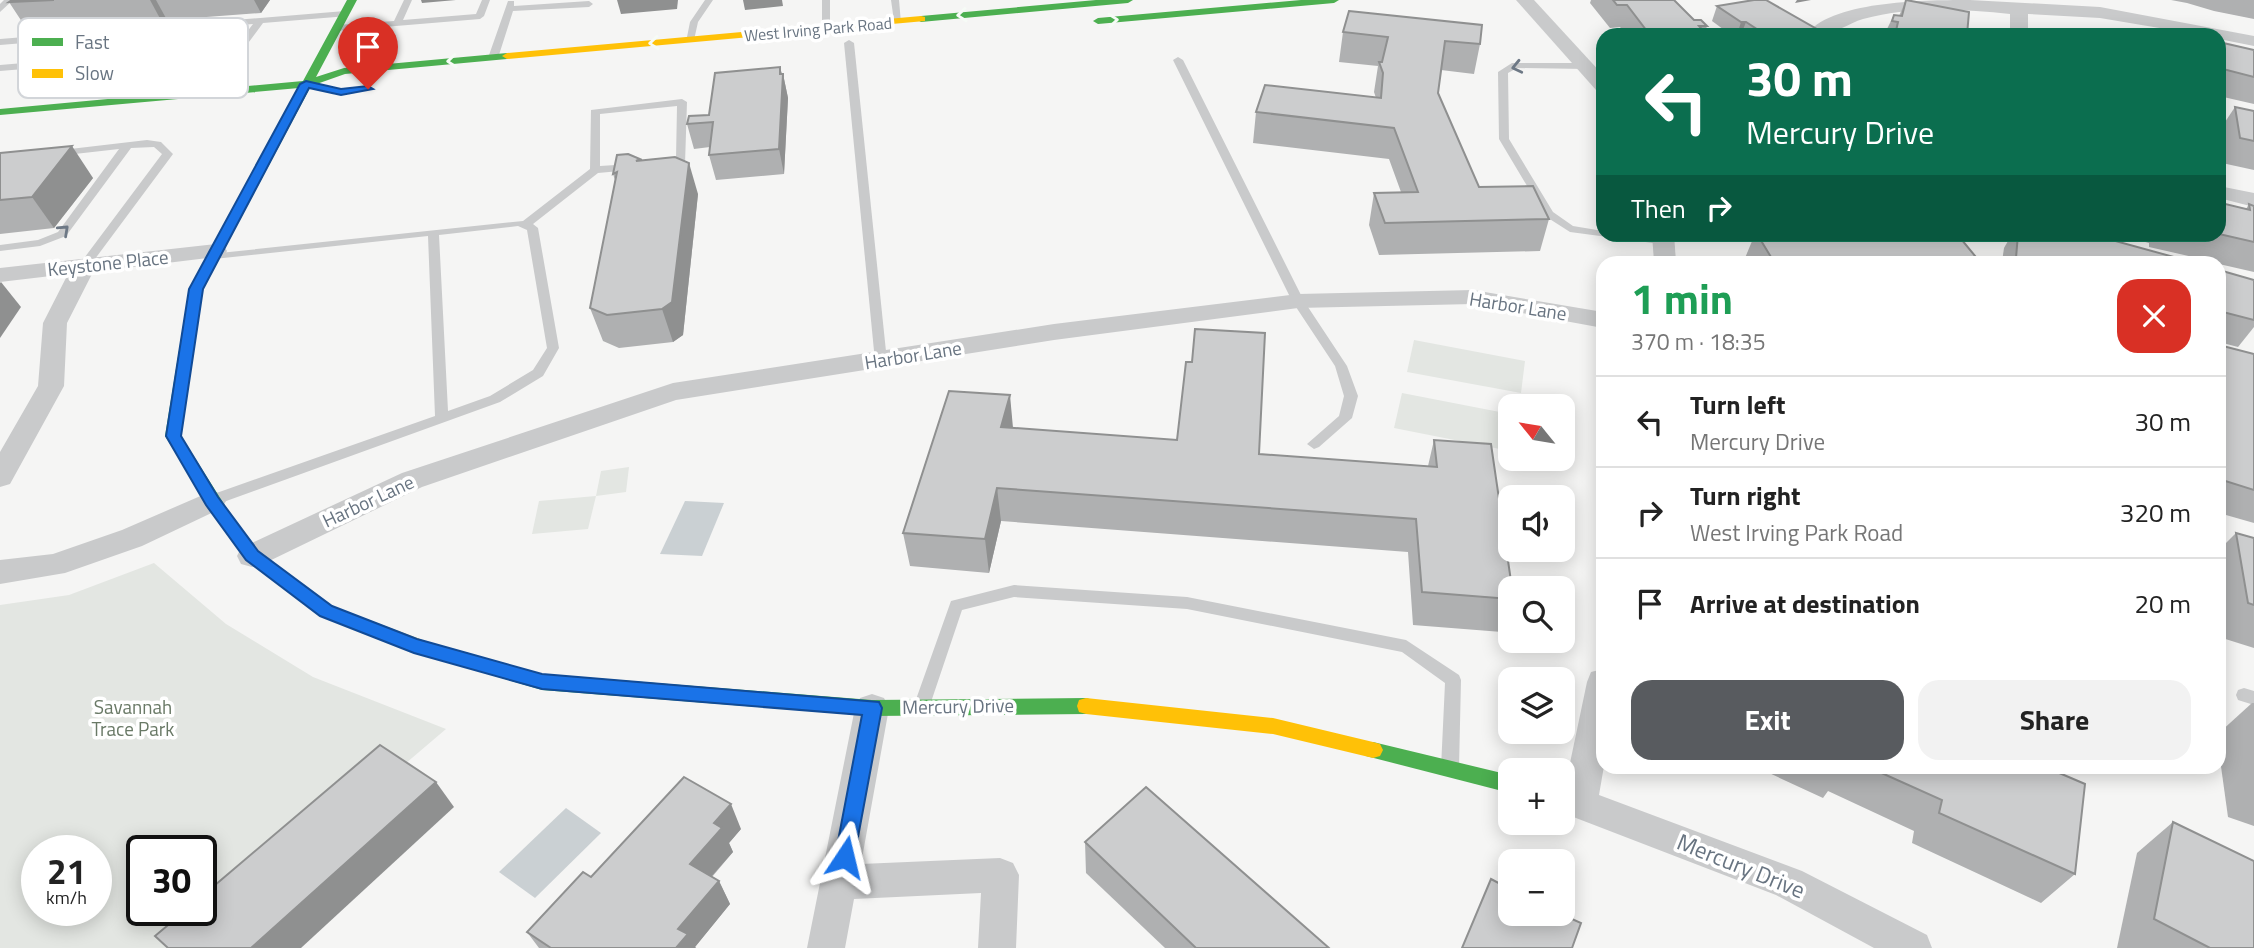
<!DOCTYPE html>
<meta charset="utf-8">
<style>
:root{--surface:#fff;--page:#f2f2f2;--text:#222;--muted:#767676;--line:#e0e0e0;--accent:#585b5f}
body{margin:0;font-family:"Titillium Web",sans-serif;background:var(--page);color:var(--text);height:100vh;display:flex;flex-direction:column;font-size:26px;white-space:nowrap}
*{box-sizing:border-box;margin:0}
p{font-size:23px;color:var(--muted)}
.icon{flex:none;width:38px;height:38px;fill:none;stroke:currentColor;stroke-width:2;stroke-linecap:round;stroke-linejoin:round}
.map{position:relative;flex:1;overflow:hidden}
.side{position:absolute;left:1596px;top:256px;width:630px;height:518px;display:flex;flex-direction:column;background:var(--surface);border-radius:21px;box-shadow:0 4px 18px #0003}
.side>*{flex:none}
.guide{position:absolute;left:1596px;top:28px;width:630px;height:214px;border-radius:21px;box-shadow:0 4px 18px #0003;background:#0b6e4f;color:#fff;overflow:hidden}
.needle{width:46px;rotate:300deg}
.buttons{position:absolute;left:1498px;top:394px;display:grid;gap:14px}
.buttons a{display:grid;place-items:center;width:77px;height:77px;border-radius:14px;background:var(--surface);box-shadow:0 4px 18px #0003;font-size:35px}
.speed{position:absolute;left:21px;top:835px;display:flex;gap:14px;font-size:35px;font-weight:700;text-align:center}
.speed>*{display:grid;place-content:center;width:91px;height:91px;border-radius:50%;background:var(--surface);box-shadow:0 4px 18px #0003;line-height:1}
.speed small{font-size:18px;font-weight:400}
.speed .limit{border:4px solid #111;border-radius:10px;background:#fff;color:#111}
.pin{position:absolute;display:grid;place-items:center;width:60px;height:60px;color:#fff;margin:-72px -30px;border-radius:50% 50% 50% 0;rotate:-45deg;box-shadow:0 0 7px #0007}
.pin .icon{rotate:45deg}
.me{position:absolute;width:77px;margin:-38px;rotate:10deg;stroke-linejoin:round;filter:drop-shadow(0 0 5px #0008)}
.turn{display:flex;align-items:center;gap:24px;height:147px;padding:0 35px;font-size:32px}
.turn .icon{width:91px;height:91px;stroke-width:2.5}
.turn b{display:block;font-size:49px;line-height:60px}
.then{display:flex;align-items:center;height:66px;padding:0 35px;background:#0003;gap:14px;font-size:26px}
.round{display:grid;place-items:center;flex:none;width:74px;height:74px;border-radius:21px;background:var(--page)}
.headline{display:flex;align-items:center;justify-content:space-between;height:119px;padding:0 35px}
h1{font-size:42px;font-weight:700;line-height:52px;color:#1e9e55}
.cta{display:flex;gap:14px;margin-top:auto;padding:14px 35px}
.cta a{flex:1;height:80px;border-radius:21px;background:var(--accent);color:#fff;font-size:28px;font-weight:700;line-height:80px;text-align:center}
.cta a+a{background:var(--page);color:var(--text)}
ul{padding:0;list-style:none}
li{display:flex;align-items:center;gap:21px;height:91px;padding:0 35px;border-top:2px solid var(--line)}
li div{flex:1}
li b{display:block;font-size:26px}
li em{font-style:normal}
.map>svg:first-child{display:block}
.green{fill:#e3e6e2;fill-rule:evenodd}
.water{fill:#cad0d3}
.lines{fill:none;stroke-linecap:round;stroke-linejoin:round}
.lane{fill:#c9cacb;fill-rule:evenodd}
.street{fill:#c9cacb;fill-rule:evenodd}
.fast{fill:#4caf50;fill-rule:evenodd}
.slow{fill:#ffc107;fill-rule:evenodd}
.wall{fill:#afb0b1}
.shaded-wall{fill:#8f9090}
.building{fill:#cccdce;stroke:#8f9090;stroke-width:2}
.oneway{stroke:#f6fbf6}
.oneway2{stroke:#6d7885}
.route{fill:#1a73e8;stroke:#114b97;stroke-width:2}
.labels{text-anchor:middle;stroke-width:7;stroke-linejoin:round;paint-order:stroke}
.far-street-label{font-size:16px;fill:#687481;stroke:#fff}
.street-label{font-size:19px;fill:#687481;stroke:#fff}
.park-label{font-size:19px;fill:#697966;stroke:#fff}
.near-street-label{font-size:23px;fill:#687481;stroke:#fff}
.key{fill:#fff;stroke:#d2d5d9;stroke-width:2}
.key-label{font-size:19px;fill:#687481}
</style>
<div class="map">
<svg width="2254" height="948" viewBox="0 0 2254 948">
<rect width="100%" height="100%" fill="#f5f5f4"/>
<g class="green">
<path d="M1414,340L1525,361L1521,393L1407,372Z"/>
<path d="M1402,393L1510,414V451L1394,428Z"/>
<path d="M629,467L626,492L596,496L588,529L532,534L539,501L596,496L601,471Z"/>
<path d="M154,563L226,624L313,677L446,729L189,948H0V605L69,595ZM37,850H96V910H37ZM142,850H201V910H142Z"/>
</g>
<g class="water">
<path d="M685,501L724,503L702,556L660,554Z"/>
<path d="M566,808L601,833L535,898L499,872Z"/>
</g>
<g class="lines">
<g class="lane">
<path d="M4,0H13L0,12V4Z"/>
<path d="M404,0H412L403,20L476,14L482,0H490L484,16L480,19L336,31L332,28L336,25L394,21Z"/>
<path d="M705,0H713L698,22L694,40L686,42L690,22Z"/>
<path d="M822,0H830V27L826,30L822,27Z"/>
<path d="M891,0H899L901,23L894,21Z"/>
<path d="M508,1H514V6L589,1L593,4L589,7L513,11L498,58L490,60L488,58Z"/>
<path d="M345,11L349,14L348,16L263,23L243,50L240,51L0,71V65L237,45L253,24L0,45V39Z"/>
<path d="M849,40L854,43L887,361L881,365L875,361L844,43Z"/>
<path d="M1178,57L1183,60L1304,301L1347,366L1358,396L1352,418L1319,447L1314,449L1307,444L1339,416L1344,396L1335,366L1292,301L1173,60Z"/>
<path d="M1512,63H1585L1590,66L1585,69L1517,68L1508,73L1509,139L1553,212L1573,226L1603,231V234C1621,234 1655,233 1670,243L1668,245L1570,232L1545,216L1499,139L1498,72Z"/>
<path d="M682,99L687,102L685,164L665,166L660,163L665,160L676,159L677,106L600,114V166L631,164L636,167L631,170L598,173L533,224L538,228L559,348L543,376L500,402L218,504H208L206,500L208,496L435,416L428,236L214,259L208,256L210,254L523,221L590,169L591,110ZM518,226L527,230L547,348L533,370L490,396L448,411L439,235Z"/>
<path d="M147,140L161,142L173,154L89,267L85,268L79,265L162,154L154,147L131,148L66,236L40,246L0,251V245L38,240L58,232L119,149L57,156L52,153L53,151Z"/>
<path d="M1014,585L1187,597L1406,640L1459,675L1461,680L1459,768L1456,773L1450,776L1444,773L1441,768L1445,683L1402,652L1187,609L1014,597L962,610L930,705L928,710L922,712L916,710L914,705L951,601Z"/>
<path d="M2244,688L2254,691V705L2238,700L2236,695L2238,690Z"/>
</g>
<g class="street">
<path d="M1516,0H1534L1603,75V92L1596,90Z"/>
<path d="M1970,0L2100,7L2254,36V46L2219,39V35H2201L2100,18L2028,14V35H2010V14C1963,9 1910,6 1863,19C1846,24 1825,41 1808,33C1834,0 1931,0 1970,0Z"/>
<path d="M2219,186L2254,193V207L2219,198Z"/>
<path d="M1652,234H1674L1676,262H1654Z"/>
<path d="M216,244L224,246L227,251L224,256L93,272L67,323L64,386L10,484L0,487V452L38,386L43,323L68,274L0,282V268Z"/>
<path d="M1473,290L1603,312V328L1473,304L1298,308L1054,340L676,400L422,487L263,564L252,567L241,564L237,556L241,548L402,473L673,383L1054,324L1298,294Z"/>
<path d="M212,491L222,494L226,501L222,508L142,546L65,573L0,584V560L53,554L122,530Z"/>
<path d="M1603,669L1604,766L1599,795L1802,871L1927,935L1932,948H1874L1776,895L1563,813V781L1566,782L1587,682L1591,672Z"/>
<path d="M872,694L884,698L889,708L861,864L1000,858L1013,863L1019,875L1016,948H978L981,893L854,899L845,948H807L855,708L860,698Z"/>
</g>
<g class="fast">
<path d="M347,0H357L316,77L344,68L507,53L512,56L507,59L345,74L311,86L203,289L181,436L231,515L229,519H217L165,436L189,289L299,88L0,115V109L303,81Z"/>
<path d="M1096,0H1133L1128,3L921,22L916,19L921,16Z"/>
<path d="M1301,0H1339L1334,3L1098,24L1093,21L1098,18Z"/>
<path d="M427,642L542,674L872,700L1086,698L1093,700L1095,706L1093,712L1086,714L872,716L542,690L421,654L418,649L421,644Z"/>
<path d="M1373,742L1510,775V793L1366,756L1363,750L1366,744Z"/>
</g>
<g class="slow">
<path d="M921,16L925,17V21L507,59L502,56L507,53Z"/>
<path d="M223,509L229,511L258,552L332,606L433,644L436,649L433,654L427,656L421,654L320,616L246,560L215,515L217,511Z"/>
<path d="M1086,698L1273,718L1373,742L1380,744L1383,750L1380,756L1373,758L1273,734L1086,714L1079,712L1077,706L1079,700Z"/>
</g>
</g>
<g class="wall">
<path d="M12,0H270L261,13L167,20L163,24L28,31L9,2Z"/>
<path d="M1591,0H1674L1694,20L1707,26L1705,33L1707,35H1626L1620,27L1610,28L1590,3Z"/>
<path d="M1906,0L1967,35H1884L1894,15L1899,16Z"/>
<path d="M2171,0H2254V19L2214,11L2187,3Z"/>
<path d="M1717,6L1820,35H1731L1712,21Z"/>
<path d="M1349,11L1480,44L1474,74L1441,70L1438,93L1479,187L1549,219L1540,251L1379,255L1369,225L1374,193L1401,192L1389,159L1253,143L1256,112L1376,98L1374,92L1378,66L1339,62L1343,32Z"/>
<path d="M2219,42L2254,50V104L2219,96Z"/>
<path d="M780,67L782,74H783L788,98L784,174L716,180L709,155L710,147L694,149L687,124L709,115Z"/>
<path d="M2235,107L2254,111V170L2222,163L2219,131Z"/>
<path d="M0,153L93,178L54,228L0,234Z"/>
<path d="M641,161L698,194L683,335L673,342L619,348L603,341L590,308L615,180L613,174Z"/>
<path d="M2219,200L2221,203L2246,209L2249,204L2254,206V272L2219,264V262H2215L2149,247V243L2116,234H2219Z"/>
<path d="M1755,234H1957L1980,262H1747L1745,258Z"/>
<path d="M2012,234H2090L2192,262H2002L2004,248Z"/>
<path d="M2219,270L2254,280V327L2238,347L2219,342Z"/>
<path d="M2219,345L2254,354V523L2219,513Z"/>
<path d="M1013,428L1259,454L1428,466L1434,440L1510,588V610L1502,632L1413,625L1408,552L1001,521L989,573L910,566L903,533Z"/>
<path d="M2236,533L2254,538V648L2219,637V550Z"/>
<path d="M2252,703H2254V826L2228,817L2219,752V733Z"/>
<path d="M1754,766H2043L2075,874L2041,903L1912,843L1914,831L1828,791L1823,798Z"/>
<path d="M2173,822L2254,948H2117L2137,853Z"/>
<path d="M741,829L729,843L733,852L712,877L719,881L730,904L695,947L696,948H539L527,932L591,877Z"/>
<path d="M1085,842L1329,948H1165L1086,873Z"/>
</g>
<g class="shaded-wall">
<path d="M150,0H156L167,20L163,24Z"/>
<path d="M254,0H270L261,13Z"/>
<path d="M421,0H456L422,3Z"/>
<path d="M617,0H678L677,9L621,14Z"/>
<path d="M743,0H782L783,6L745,10Z"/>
<path d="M1797,0H1811L1795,3Z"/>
<path d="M1741,22H1746L1741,35H1737Z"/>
<path d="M1822,32L1820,35H1803Z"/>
<path d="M780,67L783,80V74L788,98L784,174L779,149Z"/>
<path d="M72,146L93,178L54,228L32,197Z"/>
<path d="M689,163L698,194L683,335L673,342L662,309Z"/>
<path d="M1,282L21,307L0,338V283Z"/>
<path d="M1010,395L1013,428L1001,427Z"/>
<path d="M997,488L1001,521L989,573L985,539Z"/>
<path d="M436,782L454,807L301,948H251Z"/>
<path d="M731,804L741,829L729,843L733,852L702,887L690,864L714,823Z"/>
<path d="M719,881L730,904L695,947L696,948H676L678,929Z"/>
</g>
<g class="building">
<path d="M12,0H54L9,2Z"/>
<path d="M1613,0H1674L1694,20H1701L1707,26H1699L1707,35H1650L1627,5H1617Z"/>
<path d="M1754,0H1766L1822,32L1803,35H1766L1746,22H1741L1717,6Z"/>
<path d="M1906,0L1969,12L1967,35H1895L1898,22L1892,21L1894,15L1902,16Z"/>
<path d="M1349,11L1482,25L1480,44L1445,41L1438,93L1479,187L1533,186L1549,219L1385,223L1374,193L1418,192L1394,128L1256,112L1265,85L1381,98L1383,73L1379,62H1382L1388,37L1343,32Z"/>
<path d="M2219,42L2254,50V77L2219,68Z"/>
<path d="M780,67V74H783L779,149L709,155L713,122L687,124L689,116L709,115L715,73Z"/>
<path d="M2235,107L2254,111V141L2240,138Z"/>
<path d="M72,146L32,197L0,200V153Z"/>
<path d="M628,154L640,159L636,161L675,157L689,163L672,302L662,309L607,315L590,308L617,172L613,174L617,155Z"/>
<path d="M2219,200H2221V203L2250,210L2249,204L2254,206V242L2219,234Z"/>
<path d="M1757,234H1957L1980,262H1774Z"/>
<path d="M2018,234H2090L2192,262H2033L2016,258Z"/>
<path d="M2219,270L2254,280V320L2219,311Z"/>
<path d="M1195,329L1265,333L1259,454L1437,467L1434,440L1491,444L1512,588H1510V599L1422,592L1416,519L997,488L985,539L903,533L949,391L1010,395L1001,427L1177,440L1186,362H1192Z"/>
<path d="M2219,345L2254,354V490L2219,479Z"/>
<path d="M2236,533L2254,538V605L2248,603Z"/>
<path d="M380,745L436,782L251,948H168L155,936L186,910H201V897Z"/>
<path d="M1866,766H2043L2085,784L2075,874L1939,813L1942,800Z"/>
<path d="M684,777L731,804L714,823L722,828L690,864L719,881L678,929L688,934L676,948H551L527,932L583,872L591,877Z"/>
<path d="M1146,787L1329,948H1196L1085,842Z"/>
<path d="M2173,822L2254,861V948H2210L2154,919Z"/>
<path d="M1491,879L1510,889V914H1561L1581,923L1572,948H1462Z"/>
</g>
<defs><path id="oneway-chevron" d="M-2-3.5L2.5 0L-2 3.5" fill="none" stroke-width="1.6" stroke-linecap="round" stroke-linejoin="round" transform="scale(1.75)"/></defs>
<g class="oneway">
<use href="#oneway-chevron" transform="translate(962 15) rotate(175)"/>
<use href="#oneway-chevron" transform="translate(1113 20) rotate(-5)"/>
<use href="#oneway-chevron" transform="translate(654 43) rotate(175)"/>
<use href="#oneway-chevron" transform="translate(452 61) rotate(175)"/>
</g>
<g class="oneway2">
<use href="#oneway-chevron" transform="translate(1517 67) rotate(167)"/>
<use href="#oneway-chevron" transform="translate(64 230) rotate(-43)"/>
</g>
<path class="route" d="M306,81L341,89L368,86L373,89L341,95L309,88L203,289L181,436L218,497L258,551L332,606L417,639L542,674L879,702L882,708L853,864L845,867L838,864L835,857L862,715L542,689L414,653L320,616L246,560L206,505L166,436L189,289L300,84Z"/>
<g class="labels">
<g class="far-street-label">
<text transform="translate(818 29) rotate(-5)" y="6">West Irving Park Road</text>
</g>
<g class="street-label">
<text transform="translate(108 263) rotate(-6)" y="7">Keystone Place</text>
<text transform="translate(1518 306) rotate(9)" y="7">Harbor Lane</text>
<text transform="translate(913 355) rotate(-9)" y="7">Harbor Lane</text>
<text transform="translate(368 501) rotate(-25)" y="7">Harbor Lane</text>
<text transform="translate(958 706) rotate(-1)" y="7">Mercury Drive</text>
</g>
<g class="park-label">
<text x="133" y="714">Savannah<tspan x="133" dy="22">Trace Park</tspan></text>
</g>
<g class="near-street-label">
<text transform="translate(1741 866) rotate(22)" y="8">Mercury Drive</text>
</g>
</g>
<rect x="18" y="18" width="230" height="80" rx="10" class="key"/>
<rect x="32" y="38" width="31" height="8" fill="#4caf50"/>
<rect x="32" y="69" width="31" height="9" fill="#ffc107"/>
<g class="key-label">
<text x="75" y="49">Fast</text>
<text x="75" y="80">Slow</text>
</g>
</svg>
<div class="buttons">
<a><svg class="needle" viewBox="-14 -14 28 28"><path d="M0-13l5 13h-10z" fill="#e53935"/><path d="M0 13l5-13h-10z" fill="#767676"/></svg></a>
<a><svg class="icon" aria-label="sound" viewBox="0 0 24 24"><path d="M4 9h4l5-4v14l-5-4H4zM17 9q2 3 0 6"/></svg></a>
<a><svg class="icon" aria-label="search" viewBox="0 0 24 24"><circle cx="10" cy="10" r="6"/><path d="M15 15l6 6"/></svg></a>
<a><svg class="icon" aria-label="layers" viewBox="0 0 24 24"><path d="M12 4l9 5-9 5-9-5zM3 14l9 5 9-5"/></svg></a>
<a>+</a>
<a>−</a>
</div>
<div class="speed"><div>21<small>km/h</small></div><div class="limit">30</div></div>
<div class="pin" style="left:368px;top:89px;background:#d93025"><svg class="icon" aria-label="arrive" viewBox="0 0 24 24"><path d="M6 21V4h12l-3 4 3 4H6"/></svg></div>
<svg class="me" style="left:845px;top:857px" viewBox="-20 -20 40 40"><path d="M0-17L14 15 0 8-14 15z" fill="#1a73e8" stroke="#fff" stroke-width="4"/></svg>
<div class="guide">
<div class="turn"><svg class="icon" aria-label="left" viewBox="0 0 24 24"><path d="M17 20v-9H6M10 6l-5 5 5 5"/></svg><div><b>30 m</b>Mercury Drive</div></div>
<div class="then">Then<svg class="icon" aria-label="right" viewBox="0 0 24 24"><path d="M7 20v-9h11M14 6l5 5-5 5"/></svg></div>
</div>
<section class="side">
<div class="headline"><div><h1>1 min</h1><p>370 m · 18:35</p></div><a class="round" style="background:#d93025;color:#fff"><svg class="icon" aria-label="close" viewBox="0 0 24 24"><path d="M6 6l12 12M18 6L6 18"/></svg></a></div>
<ul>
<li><svg class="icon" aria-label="left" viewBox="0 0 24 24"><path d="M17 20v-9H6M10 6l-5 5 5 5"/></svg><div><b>Turn left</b><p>Mercury Drive</p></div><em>30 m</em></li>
<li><svg class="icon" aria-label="right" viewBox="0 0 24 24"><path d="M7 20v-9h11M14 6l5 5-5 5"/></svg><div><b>Turn right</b><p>West Irving Park Road</p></div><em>320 m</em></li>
<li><svg class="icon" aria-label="arrive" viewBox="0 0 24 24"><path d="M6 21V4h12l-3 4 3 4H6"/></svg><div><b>Arrive at destination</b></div><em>20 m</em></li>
</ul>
<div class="cta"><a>Exit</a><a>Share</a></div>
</section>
</div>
